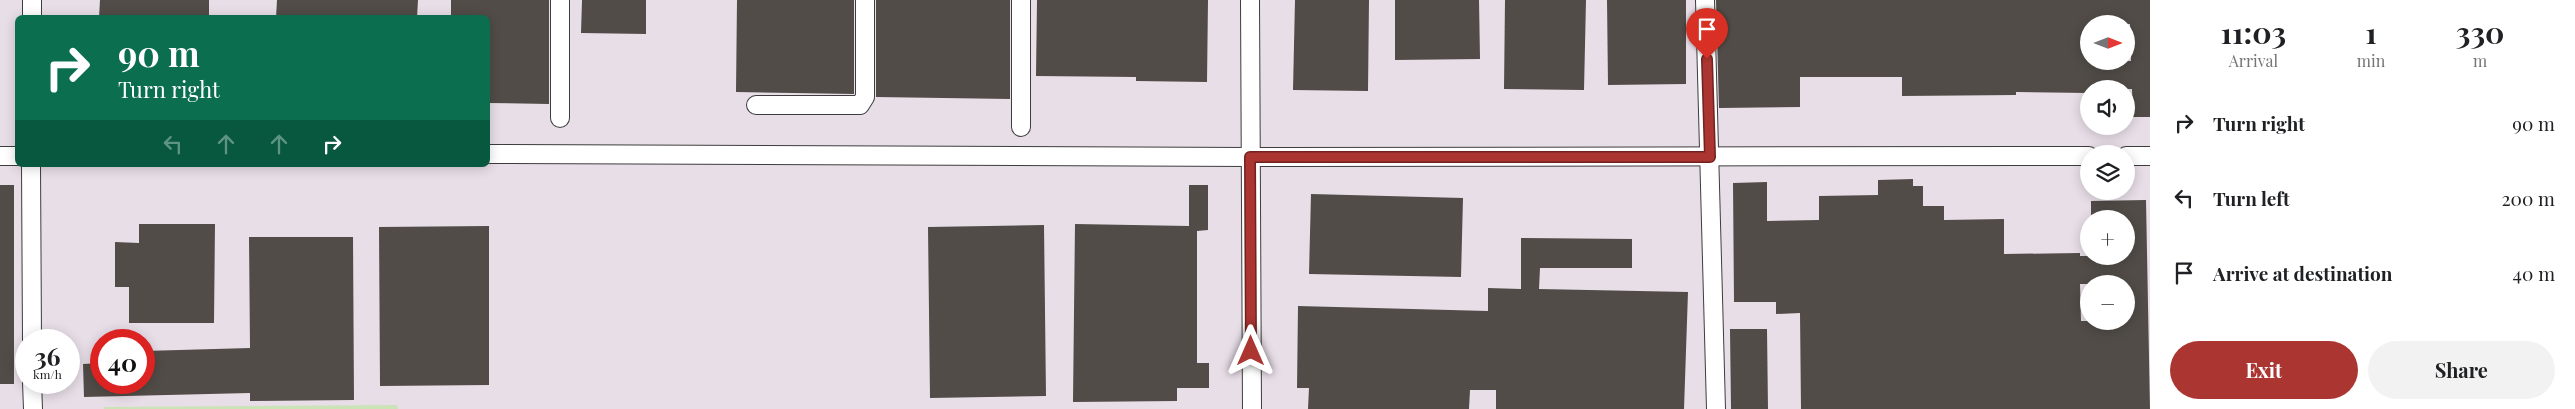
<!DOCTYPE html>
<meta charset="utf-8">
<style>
:root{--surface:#fff;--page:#f2f2f2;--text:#202124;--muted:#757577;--accent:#ab3531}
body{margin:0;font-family:"Playfair Display",serif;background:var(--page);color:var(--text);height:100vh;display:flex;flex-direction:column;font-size:19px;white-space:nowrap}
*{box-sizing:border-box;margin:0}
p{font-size:16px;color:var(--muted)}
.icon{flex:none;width:28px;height:28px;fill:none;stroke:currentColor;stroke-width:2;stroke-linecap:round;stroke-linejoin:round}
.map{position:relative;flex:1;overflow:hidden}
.side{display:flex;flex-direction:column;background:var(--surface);width:425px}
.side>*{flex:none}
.banner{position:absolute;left:15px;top:15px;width:475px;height:152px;border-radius:8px;box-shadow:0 2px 12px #0003;background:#0b6e4f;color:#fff;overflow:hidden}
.needle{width:32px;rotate:90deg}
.fabs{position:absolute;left:2080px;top:15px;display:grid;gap:10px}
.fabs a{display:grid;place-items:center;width:55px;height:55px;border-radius:50%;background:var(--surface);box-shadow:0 2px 12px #0003;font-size:25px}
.speed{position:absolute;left:15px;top:329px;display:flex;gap:10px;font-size:25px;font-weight:700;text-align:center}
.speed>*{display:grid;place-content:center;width:65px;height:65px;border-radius:50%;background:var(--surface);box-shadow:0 2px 12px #0003;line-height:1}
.speed small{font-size:12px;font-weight:400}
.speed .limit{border:8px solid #d22;background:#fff;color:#111}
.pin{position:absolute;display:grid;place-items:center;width:42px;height:42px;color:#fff;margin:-51px -21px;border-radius:50% 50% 50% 0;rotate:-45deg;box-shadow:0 0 5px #0007}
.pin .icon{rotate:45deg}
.me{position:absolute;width:55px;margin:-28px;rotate:0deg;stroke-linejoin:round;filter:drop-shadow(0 0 4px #0008)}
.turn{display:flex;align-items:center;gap:18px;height:105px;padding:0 20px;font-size:22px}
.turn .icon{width:65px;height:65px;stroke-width:2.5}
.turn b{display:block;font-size:35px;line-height:42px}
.lanes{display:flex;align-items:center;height:48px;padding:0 20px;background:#0003;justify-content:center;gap:25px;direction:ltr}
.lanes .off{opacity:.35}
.eta{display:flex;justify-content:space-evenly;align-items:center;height:85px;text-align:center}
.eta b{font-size:30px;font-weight:700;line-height:35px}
.primary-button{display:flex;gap:10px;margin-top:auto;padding:10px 20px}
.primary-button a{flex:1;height:58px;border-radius:30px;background:var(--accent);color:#fff;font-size:20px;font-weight:700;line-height:58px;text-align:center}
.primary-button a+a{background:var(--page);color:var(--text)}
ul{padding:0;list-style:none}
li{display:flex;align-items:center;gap:15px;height:75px;padding:0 20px}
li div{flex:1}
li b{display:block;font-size:19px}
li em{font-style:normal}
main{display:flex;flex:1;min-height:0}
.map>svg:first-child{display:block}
.industrial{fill:#e8dee8;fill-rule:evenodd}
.green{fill:#cae3b7}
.building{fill:#514c47;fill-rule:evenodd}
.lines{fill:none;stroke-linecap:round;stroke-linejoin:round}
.minor-casing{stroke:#3d3d3d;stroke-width:20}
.minor{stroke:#fff;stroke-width:18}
.route-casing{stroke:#6f2220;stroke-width:12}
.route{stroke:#ab3531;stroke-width:9}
</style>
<main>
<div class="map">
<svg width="2150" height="409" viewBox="0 0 2150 409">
<rect width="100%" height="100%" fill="#fdfbe9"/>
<path class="industrial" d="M0,0H2150V409H0ZM18,18H488V165H18ZM2089,24H2126V61H2089ZM2089,89H2126V126H2089ZM2089,154H2126V191H2089ZM2089,219H2126V256H2089ZM2089,284H2126V321H2089ZM26,340H69V382H26ZM101,340H144V382H101Z"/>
<path class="green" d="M397,405L398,409H104V407Z"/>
<g class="building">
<path d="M100,0H209V18H99Z"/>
<path d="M277,0H418L417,18H276Z"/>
<path d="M451,0H549V104L488,103V18H451Z"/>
<path d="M582,0H646V34L581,33Z"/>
<path d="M737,0H854V94L736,92Z"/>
<path d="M876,0H1010V99L876,97Z"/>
<path d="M1037,0H1208L1207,82L1136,81V77L1036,76Z"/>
<path d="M1295,0H1369L1368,91L1293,90Z"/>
<path d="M1395,0H1479L1480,59L1395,60Z"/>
<path d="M1505,0H1586L1584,90L1504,89Z"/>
<path d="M1607,0H1686V84L1608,85Z"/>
<path d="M1716,0H2150V117H2133L2132,89H2089V93L2016,92V95L1902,96V77H1800V107L1719,108ZM2089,24H2130L2131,61H2089Z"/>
<path d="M1913,179V186H1923V206H1944V220L2004,219V254L2080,253V256H2126V219H2091V201L2146,200L2150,409H1801L1800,313L1776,314V302H1734L1733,183L1767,182V221L1819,220V196L1878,195V180ZM2080,284H2126V321H2081Z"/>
<rect x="0" y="185" width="14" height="199"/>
<path d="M1189,185H1208V230L1197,231V363H1209V388H1177V401L1073,402L1075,224L1189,226Z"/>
<path d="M1311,194L1463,198L1461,277L1309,274Z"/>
<path d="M139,224H215L214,323H129V287H115V242L139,243Z"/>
<path d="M1044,225L1046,396L930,398L928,227Z"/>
<path d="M489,226V385L380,386L379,227Z"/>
<path d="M249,237H353L354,400L250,401V393L84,397L83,364L101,363V382H144V351L250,348Z"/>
<path d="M1521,238L1632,239V268H1540L1539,289L1688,292L1684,409H1496V390H1470L1469,409H1308L1309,388H1297L1298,306L1488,311V288L1521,289Z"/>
<path d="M1730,329H1767L1768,409H1731Z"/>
</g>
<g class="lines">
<g class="minor-casing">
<g id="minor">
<path d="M560,0V118"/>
<path d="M1021,0V127"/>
<path d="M1250,0L1252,409"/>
<path d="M1705,0L1716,409"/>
<path d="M32,18V0"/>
<path d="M756,105H860L865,97V0"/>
<path d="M488,154L1250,157L2089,156"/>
<path d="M0,156H18"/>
<path d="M2126,156H2150"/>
<path d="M31,165L32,340"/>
<path d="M32,382L33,409"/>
</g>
</g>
<use href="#minor" class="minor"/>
</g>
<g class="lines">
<g class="route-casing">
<path id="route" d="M1251,351L1250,157H1710L1707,59"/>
</g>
<use href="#route" class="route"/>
</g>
</svg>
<div class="fabs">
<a><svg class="needle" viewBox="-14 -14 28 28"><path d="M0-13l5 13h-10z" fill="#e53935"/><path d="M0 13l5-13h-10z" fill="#757577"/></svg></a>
<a><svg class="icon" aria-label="sound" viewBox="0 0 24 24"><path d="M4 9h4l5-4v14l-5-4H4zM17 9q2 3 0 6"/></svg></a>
<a><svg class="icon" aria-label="layers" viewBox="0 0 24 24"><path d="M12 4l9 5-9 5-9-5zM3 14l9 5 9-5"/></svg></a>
<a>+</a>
<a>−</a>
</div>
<div class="speed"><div>36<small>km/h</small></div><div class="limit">40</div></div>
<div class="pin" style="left:1707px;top:59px;background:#d93025"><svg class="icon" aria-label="arrive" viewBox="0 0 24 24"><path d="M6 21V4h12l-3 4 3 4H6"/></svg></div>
<svg class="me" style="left:1251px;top:351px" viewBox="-20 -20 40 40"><path d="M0-17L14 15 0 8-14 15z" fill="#ab3531" stroke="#fff" stroke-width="4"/></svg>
<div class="banner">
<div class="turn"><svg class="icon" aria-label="right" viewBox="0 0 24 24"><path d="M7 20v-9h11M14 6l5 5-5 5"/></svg><div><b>90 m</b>Turn right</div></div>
<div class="lanes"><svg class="icon off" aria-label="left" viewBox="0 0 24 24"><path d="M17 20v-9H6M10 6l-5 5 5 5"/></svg><svg class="icon off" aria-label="ahead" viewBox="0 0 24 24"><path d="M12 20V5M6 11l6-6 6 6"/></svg><svg class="icon off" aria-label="ahead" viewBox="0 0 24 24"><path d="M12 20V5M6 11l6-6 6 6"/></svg><svg class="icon" aria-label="right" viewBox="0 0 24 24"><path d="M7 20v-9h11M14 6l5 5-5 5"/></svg></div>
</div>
</div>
<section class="side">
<div class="eta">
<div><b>11:03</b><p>Arrival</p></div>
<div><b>1</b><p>min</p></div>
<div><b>330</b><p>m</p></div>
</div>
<ul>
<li><svg class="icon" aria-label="right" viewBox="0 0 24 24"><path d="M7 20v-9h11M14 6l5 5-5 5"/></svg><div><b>Turn right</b></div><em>90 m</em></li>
<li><svg class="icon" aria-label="left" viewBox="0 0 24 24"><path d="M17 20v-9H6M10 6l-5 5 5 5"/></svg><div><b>Turn left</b></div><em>200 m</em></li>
<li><svg class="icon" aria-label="arrive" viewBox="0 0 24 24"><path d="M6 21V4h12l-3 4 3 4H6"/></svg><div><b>Arrive at destination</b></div><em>40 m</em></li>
</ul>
<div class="primary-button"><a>Exit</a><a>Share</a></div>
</section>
</main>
